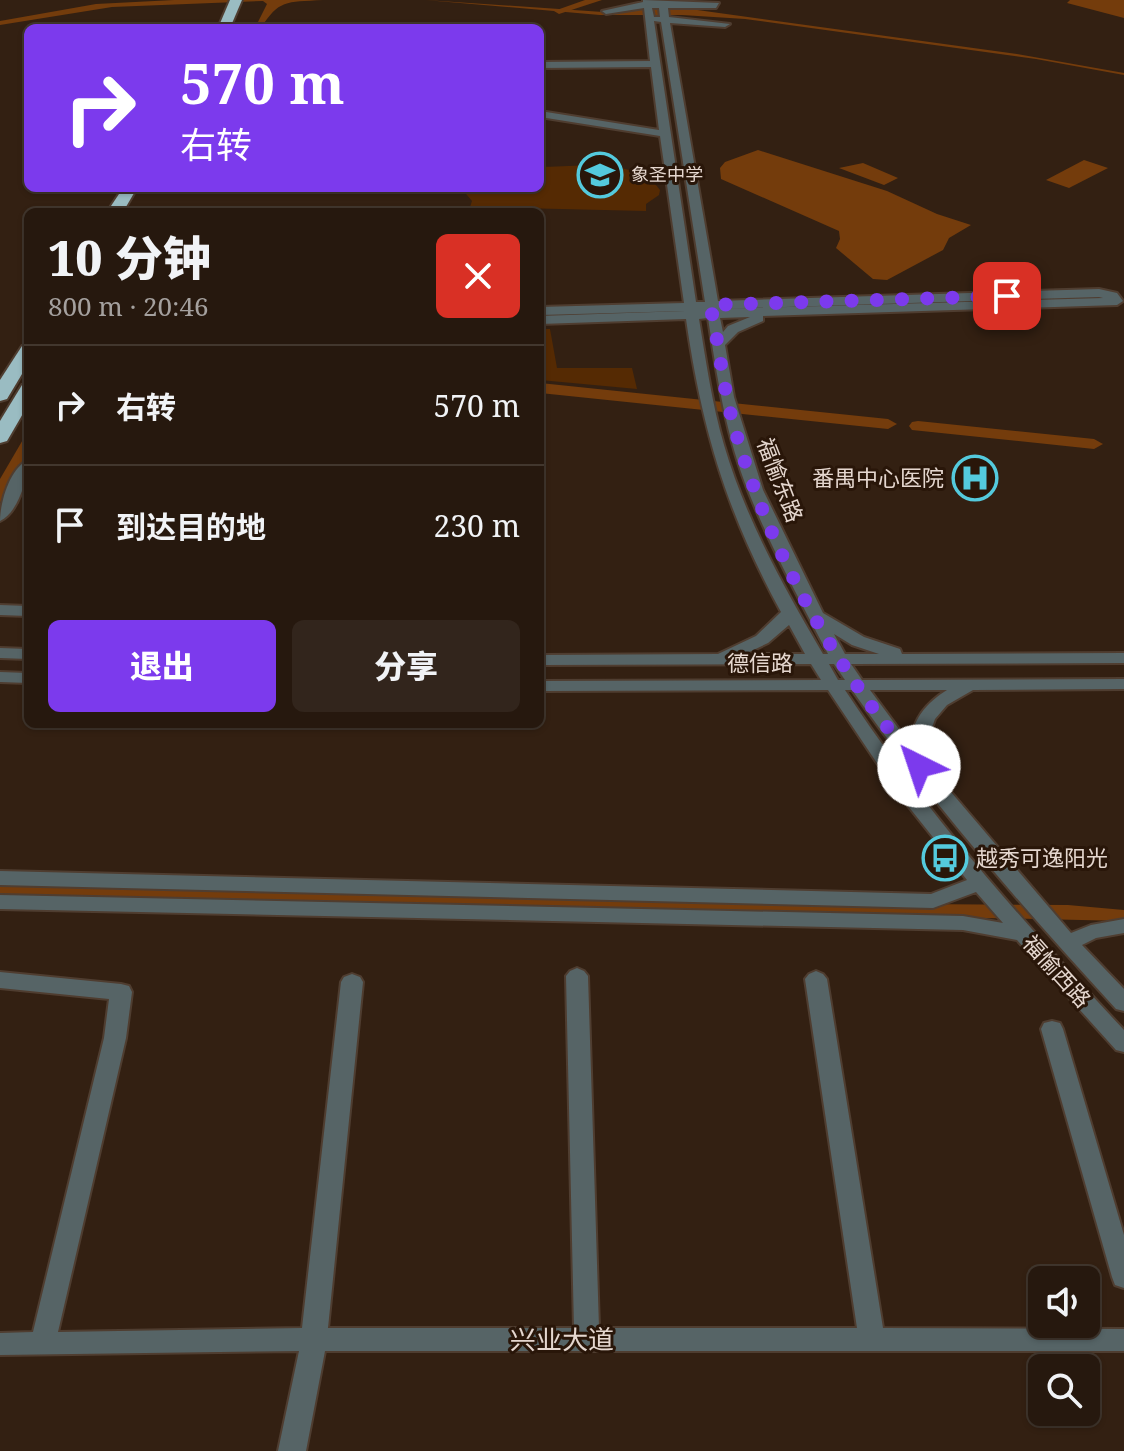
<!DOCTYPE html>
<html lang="zh">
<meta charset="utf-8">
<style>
:root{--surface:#26180e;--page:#32251c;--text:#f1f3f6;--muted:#a4a09e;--line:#42372e;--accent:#7c3aed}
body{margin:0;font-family:"Noto Serif","Noto Sans SC",serif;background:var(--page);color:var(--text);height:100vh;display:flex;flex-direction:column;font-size:30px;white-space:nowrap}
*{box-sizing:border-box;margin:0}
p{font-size:26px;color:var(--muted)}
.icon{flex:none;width:44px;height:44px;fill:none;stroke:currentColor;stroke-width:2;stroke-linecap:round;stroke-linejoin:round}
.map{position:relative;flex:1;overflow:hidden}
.sheet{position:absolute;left:24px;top:208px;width:520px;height:520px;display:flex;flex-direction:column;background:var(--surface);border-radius:12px;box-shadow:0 2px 6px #0004,0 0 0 2px var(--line)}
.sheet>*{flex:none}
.banner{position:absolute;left:24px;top:24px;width:520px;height:168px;border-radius:12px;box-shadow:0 2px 6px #0004,0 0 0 2px var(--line);background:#7c3aed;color:#fff;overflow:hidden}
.controls{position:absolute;left:1028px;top:1266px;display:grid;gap:16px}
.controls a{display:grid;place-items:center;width:72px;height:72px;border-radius:12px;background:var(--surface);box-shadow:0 2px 6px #0004,0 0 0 2px var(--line);font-size:40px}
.pin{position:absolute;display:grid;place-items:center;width:68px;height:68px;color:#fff;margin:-34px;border-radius:16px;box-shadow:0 4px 12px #0006}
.me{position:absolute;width:88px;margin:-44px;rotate:319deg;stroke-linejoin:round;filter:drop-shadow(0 0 6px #0008)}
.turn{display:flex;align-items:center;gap:28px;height:168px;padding:0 24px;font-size:36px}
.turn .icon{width:104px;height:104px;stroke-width:2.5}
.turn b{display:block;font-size:56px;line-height:68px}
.round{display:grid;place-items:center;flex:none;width:84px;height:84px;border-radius:12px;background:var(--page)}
.summary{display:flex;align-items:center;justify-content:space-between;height:136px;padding:0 24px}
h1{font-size:48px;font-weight:800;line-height:60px}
.primary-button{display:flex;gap:16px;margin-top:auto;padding:16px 24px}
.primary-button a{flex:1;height:92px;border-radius:12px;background:var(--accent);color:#fff;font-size:32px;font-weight:800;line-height:92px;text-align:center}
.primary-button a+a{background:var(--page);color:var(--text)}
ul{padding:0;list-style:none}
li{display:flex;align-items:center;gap:24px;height:120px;padding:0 24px;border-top:2px solid var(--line)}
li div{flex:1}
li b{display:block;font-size:30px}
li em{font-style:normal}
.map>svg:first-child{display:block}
.green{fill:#552a03}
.water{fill:#743c0c}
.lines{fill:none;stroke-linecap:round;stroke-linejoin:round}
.river{fill:#743c0c;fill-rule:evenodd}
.minor-casing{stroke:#4f3d30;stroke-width:4}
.highway-casing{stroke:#4f3d30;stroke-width:4}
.minor{fill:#566466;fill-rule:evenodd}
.highway{fill:#9abcc2;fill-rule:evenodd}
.route{stroke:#7c3aed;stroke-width:14;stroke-dasharray:0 25.2}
.labels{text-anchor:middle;stroke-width:6;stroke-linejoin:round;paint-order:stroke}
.far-poi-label{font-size:18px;fill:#e5d7cf;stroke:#291609;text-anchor:start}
.poi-label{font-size:22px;fill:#e5d7cf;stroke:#291609;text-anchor:end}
.street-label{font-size:22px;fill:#e5d7cf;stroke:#291609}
.near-street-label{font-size:26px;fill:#e5d7cf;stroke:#291609}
</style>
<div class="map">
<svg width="1124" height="1451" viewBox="0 0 1124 1451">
<rect width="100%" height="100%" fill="#332012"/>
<g class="green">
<path d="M540,167C575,167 637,157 660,190L659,195L646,204V211L470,207L472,201L461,188H540Z"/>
<path d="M540,329H550L557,368H632L637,389L540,380Z"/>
</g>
<g class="water">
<path d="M174,0H323C285,2 279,0 261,28H255L267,4L263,1L112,7L0,25V21L96,4Z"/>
<path d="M425,0L603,12L638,8H683L1017,54L1124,73V75L1036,59L745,19L682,15H600Z"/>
<path d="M1070,0H1124V18L1067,3Z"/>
<path d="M758,150L887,191L937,214L971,225L949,238L943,250L887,280L873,279L836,248L840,239L839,231L721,179L720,168L725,162Z"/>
<path d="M1084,160L1108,168L1069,188L1046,180Z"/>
<path d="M863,163L898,178L884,185L839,168Z"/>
<path d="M28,431V453L0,503V479Z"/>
<path d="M0,884L769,903L1068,905L1124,910V921L0,896Z"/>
</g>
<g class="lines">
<g class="river">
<path d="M585,0H602L559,14L554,11Z"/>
<path d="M540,383L888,419L897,424L888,429L540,393Z"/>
<path d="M918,421L1094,439L1103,444L1094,449L912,430L909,426L912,422Z"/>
</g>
<g class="minor-casing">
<g id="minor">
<path d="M643,0L719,3L716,8H668L669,17L730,24L725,27L670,23L718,301L1099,289L1117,293L1123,301L1117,305L763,316V321L738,332L725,345L734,397L763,490L823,613L864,637L900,649L902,654L1124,653V663L851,664L862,680L1124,679V689L973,690L947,705L935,719L928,739V765L1071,933L1091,925L1124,919V933L1096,938L1082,945L1124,989V1011L1116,1009C1023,908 931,802 852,690H845C926,813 1024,923 1124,1030V1052L1116,1050L1017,940L963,930L0,909V895L963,916L1003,923L976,892L933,908L0,885V871L931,894L967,880L893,787L828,690L540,691V681L821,680L811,664L540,665V655L718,654L756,636L781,612C727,513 702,430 686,319L540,324V316L685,311L540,315V307L684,303L660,136L540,117V111L659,130L651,67L540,68V62L650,61L644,8L606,14L602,11L643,2ZM652,8H659L660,17H654ZM654,21L661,22L705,302H696ZM1099,297L1103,298L719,309ZM750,317L728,326L723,332L720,318ZM708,318C717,377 726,437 749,493C771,548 800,601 828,654H823C784,588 746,520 724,445C712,404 706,361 699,319ZM789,625L805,654H745L768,643ZM834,634L852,645L879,654H845ZM829,664H834L845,680H838ZM870,690H947C926,703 913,719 910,744Z"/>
<path d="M28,460C28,478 18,513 0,521C0,502 10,468 28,460Z"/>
<path d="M0,605L28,606V616L0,615Z"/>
<path d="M0,648L28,649V659L0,658Z"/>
<path d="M0,672L28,673V683L0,682Z"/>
<path d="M577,968L584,971L588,976L599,1328H857L805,979L809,974L816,971L823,974L827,979L883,1328L1124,1329V1351H325L306,1451H278L299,1351L0,1355V1333L33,1332L104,1038L109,999L0,988V972L121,984L129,986L132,992L126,1038L58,1332L302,1328L341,982L344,977L352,974L360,977L363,982L328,1328H574L566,976L570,971Z"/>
<path d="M1052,1021L1060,1023L1063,1029L1124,1235V1288L1115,1285L1112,1277L1041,1029L1044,1023Z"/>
</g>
</g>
<g class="highway-casing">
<g id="highway">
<path d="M230,0H242L230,28H218Z"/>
<path d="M123,188H137L123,212H107Z"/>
<path d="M28,345V364L7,399L0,401V380L22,346Z"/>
<path d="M28,383V405L7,441L0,443V421L22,385Z"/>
</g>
</g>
<use href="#minor" class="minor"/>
<use href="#highway" class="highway"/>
</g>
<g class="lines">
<path class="route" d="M919,766C834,668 766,545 732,419C722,382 719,343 710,305L1007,296"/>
</g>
<defs>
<g id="school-ring" transform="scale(2.3)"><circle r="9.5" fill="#291609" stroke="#54cadd" stroke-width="1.5"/><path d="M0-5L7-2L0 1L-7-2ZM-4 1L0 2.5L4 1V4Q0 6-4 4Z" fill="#54cadd"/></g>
<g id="hospital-ring" transform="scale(2.3)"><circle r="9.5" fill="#291609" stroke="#54cadd" stroke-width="1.5"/><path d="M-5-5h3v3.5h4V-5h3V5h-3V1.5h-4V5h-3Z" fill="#54cadd"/></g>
<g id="bus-ring" transform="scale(2.3)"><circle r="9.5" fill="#291609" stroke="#54cadd" stroke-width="1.5"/><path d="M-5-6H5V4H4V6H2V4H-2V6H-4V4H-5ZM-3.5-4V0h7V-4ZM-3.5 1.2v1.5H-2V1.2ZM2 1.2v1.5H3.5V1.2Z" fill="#54cadd"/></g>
</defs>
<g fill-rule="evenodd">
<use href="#school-ring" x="600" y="175"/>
<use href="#hospital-ring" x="975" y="478"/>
<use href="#bus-ring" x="945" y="858"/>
</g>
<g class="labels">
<g class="far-poi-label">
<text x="631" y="181">象圣中学</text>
</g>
<g class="poi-label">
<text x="944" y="486">番禺中心医院</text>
<text x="976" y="866" text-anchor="start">越秀可逸阳光</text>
</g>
<g class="street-label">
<text transform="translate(780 480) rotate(69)" y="8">福愉东路</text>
<text x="760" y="671">德信路</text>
<text transform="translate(1057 971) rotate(48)" y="8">福愉西路</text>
</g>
<g class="near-street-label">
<text x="562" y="1349">兴业大道</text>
</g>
</g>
</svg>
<div class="controls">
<a><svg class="icon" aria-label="sound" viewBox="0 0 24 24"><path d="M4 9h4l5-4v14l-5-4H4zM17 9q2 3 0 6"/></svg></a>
<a><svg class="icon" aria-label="search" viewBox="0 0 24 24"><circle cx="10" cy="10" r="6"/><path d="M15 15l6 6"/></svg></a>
</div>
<div class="pin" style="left:1007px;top:296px;background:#d93025"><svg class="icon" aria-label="arrive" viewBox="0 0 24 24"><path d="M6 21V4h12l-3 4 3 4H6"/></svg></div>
<svg class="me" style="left:919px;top:766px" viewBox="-20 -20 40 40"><circle r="19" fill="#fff"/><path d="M0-13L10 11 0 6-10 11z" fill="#7c3aed"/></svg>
<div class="banner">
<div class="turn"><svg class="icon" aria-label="right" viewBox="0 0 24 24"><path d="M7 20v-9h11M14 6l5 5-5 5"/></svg><div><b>570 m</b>右转</div></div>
</div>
<section class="sheet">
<div class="summary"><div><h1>10 分钟</h1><p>800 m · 20:46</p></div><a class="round" style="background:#d93025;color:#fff"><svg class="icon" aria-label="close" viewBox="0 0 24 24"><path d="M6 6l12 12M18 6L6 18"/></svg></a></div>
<ul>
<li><svg class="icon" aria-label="right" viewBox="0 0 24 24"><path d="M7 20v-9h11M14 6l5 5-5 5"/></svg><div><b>右转</b></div><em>570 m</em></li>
<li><svg class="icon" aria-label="arrive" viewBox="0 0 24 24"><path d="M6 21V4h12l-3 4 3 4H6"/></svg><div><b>到达目的地</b></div><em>230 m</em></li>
</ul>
<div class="primary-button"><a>退出</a><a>分享</a></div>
</section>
</div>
